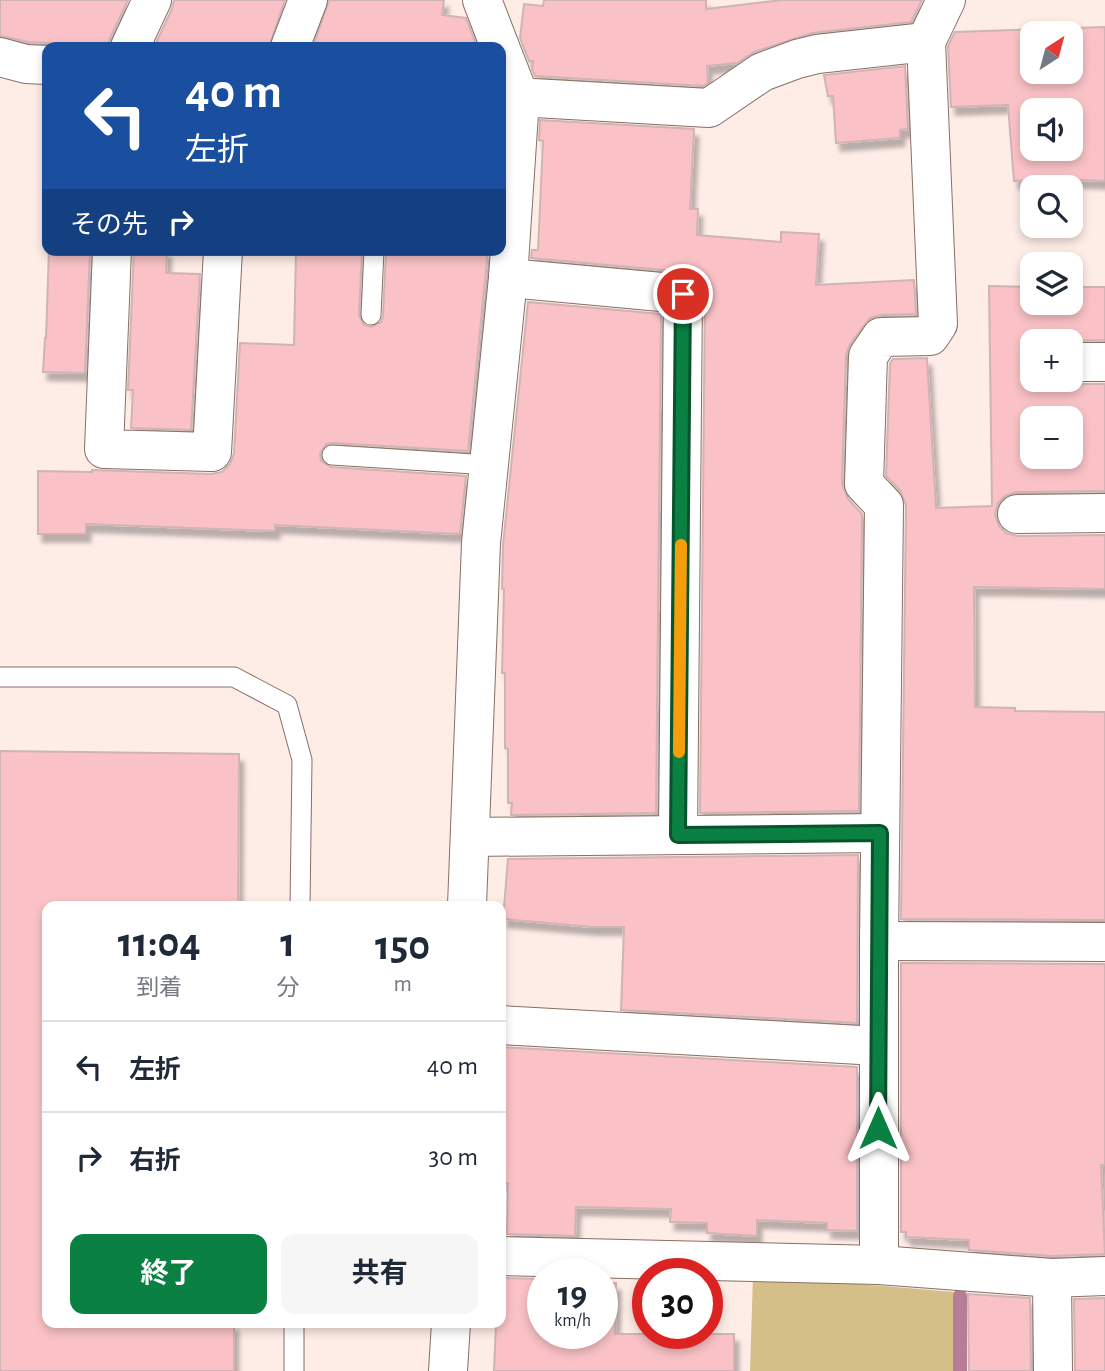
<!DOCTYPE html>
<html lang="ja">
<meta charset="utf-8">
<style>
:root{--surface:#fff;--page:#f6f6f7;--text:#1f2937;--muted:#747a83;--line:#e0e1e3;--accent:#0b8043}
body{margin:0;font-family:"Alegreya Sans","Noto Sans JP",sans-serif;background:var(--page);color:var(--text);height:100vh;display:flex;flex-direction:column;font-size:26px;white-space:nowrap}
*{box-sizing:border-box;margin:0}
p{font-size:23px;color:var(--muted)}
.icon{flex:none;width:38px;height:38px;fill:none;stroke:currentColor;stroke-width:2;stroke-linecap:round;stroke-linejoin:round}
.map{position:relative;flex:1;overflow:hidden}
.side{position:absolute;left:42px;top:901px;width:464px;height:427px;display:flex;flex-direction:column;background:var(--surface);border-radius:14px;box-shadow:0 4px 10px #0003}
.side>*{flex:none}
.hud{position:absolute;left:42px;top:42px;width:464px;height:214px;border-radius:14px;box-shadow:0 4px 10px #0003;background:#1a4fa0;color:#fff;overflow:hidden}
.needle{width:46px;rotate:36deg}
.buttons{position:absolute;left:1020px;top:21px;display:grid;gap:14px}
.buttons a{display:grid;place-items:center;width:63px;height:63px;border-radius:14px;background:var(--surface);box-shadow:0 4px 10px #0003;font-size:35px}
.speed{position:absolute;left:527px;top:1258px;display:flex;gap:14px;font-size:35px;font-weight:700;text-align:center}
.speed>*{display:grid;place-content:center;width:91px;height:91px;border-radius:50%;background:var(--surface);box-shadow:0 4px 10px #0003;line-height:1}
.speed small{font-size:18px;font-weight:400}
.speed .limit{border:10px solid #d22;background:#fff;color:#111}
.pin{position:absolute;display:grid;place-items:center;width:60px;height:60px;color:#fff;margin:-30px;border:4px solid #fff;border-radius:50%;box-shadow:0 2px 7px #0007}
.me{position:absolute;width:77px;margin:-38px;rotate:0deg;stroke-linejoin:round;filter:drop-shadow(0 0 5px #0008)}
.turn{display:flex;align-items:center;gap:24px;height:147px;padding:0 28px;font-size:32px}
.turn .icon{width:91px;height:91px;stroke-width:2.5}
.turn b{display:block;font-size:49px;line-height:60px}
.then{display:flex;align-items:center;height:66px;padding:0 28px;background:#0003;gap:14px;font-size:26px}
.eta{display:flex;justify-content:space-evenly;align-items:center;height:119px;text-align:center}
.eta b{font-size:42px;font-weight:700;line-height:49px}
.primary-button{display:flex;gap:14px;margin-top:auto;padding:14px 28px}
.primary-button a{flex:1;height:80px;border-radius:14px;background:var(--accent);color:#fff;font-size:28px;font-weight:700;line-height:80px;text-align:center}
.primary-button a+a{background:var(--page);color:var(--text)}
ul{padding:0;list-style:none}
li{display:flex;align-items:center;gap:21px;height:91px;padding:0 28px;border-top:2px solid var(--line)}
li div{flex:1}
li b{display:block;font-size:26px}
li em{font-style:normal}
.map>svg:first-child{display:block}
.green{fill:#d5bf89}
.lines{fill:none;stroke-linecap:round;stroke-linejoin:round}
.stream{stroke:#b87c97;stroke-width:14}
.building{fill:#fac2c6;stroke:#d0b3b4;stroke-width:2;fill-rule:evenodd;filter:url(#shadow)}
.service-casing{stroke:#886f67;stroke-width:21}
.minor-casing{stroke:#886f67;stroke-width:40}
.service{stroke:#fff;stroke-width:19}
.minor{stroke:#fff;stroke-width:38}
.route-casing{stroke:#07532c;stroke-width:18}
.route{stroke:#0b8043;stroke-width:12}
.slow{stroke:#f59e0b;stroke-width:12}
</style>
<div class="map">
<svg width="1105" height="1371" viewBox="0 0 1105 1371">
<defs>
<filter id="shadow"><feDropShadow dx="4.5" dy="8" stdDeviation="2" flood-color="#0004"/></filter>
</defs>
<rect width="100%" height="100%" fill="#feece7"/>
<path class="green" d="M753,1275L954,1292V1371H750Z"/>
<g class="lines">
<path class="stream" d="M960,1296V1371"/>
</g>
<g class="building">
<path d="M0,0H128L110,38L108,47H60L49,43L29,42L0,36Z"/>
<path d="M174,0H285L269,47H154L172,9Z"/>
<path d="M329,0H444L442,15L466,18L477,47H313Z"/>
<path d="M544,0H706V9L782,0H922L911,22L812,33L754,52L737,63L707,66L708,83L703,86L535,76L532,69L533,61H529L520,38L524,4L543,6Z"/>
<path d="M1105,27V181L1056,179L1014,181L1008,105L951,107L948,46L955,32ZM1032,33H1071V72H1032ZM1032,110H1071V149H1032Z"/>
<path d="M905,66L908,129L900,130V138L836,143L833,96H828L824,75Z"/>
<path d="M540,120L694,129L690,209H698L697,235L781,242V232L819,234L816,285L914,280L916,314L881,315L870,318L850,344L846,355L842,484L848,499L862,514L859,811L700,813L705,294L702,283L696,276L685,272L531,258L532,250H538L543,141L539,140Z"/>
<path d="M49,250H90L85,373L43,372L45,338H46Z"/>
<path d="M134,250H167L166,273L200,274L191,430L131,428L133,390H128Z"/>
<path d="M296,250H362L359,315L364,325L371,327L381,322L383,316L386,250H488L468,451L333,443L326,444L320,454L321,461L331,467L466,476L460,534L275,525V531L86,524V534H38V471L92,472V470L211,474L222,472L230,464L234,453L240,343L294,345Z"/>
<path d="M989,286L1032,287V303H1071V287H1105V340L1032,341V380H1059L1071,384H1105V491L1016,492L1005,496L998,503L995,514L999,526L1006,533L1017,536L1105,535V589L974,587L975,707L1015,708V711L1105,712V920L901,919L906,505L900,490L886,476L890,363L893,359L927,358L936,508L992,506ZM1032,418H1071V457H1032Z"/>
<path d="M528,302L661,314L656,813L511,815L512,803H508V749L505,748V673H502L504,589H502L503,545Z"/>
<path d="M0,751L239,754L238,906H47V1323H234V1371H0Z"/>
<path d="M858,855L857,1023L621,1010L624,927H592L503,919L508,859Z"/>
<path d="M901,963L1105,964V1165H1101L1105,1254L1052,1256L969,1250V1240L906,1237V1232H901Z"/>
<path d="M500,1047L857,1067V1231L827,1230V1223L757,1220V1236L707,1233V1223L670,1222L671,1209L576,1207L575,1236L507,1234L508,1183H500Z"/>
<path d="M500,1278L542,1279V1334H602V1283H616L615,1334H734V1371H494L496,1323H500Z"/>
<path d="M968,1294L1030,1298L1031,1371H969Z"/>
<path d="M1105,1298V1371H1075L1074,1299Z"/>
</g>
<g class="lines">
<g class="service-casing">
<g id="service">
<path d="M371,315L374,250"/>
<path d="M332,455L489,465"/>
<path d="M0,677H234L287,705L302,760L300,906"/>
<path d="M294,1371V1323"/>
</g>
</g>
<g class="minor-casing">
<g id="minor">
<path d="M482,0L500,47"/>
<path d="M130,47L152,0"/>
<path d="M290,47L308,0"/>
<path d="M0,57L26,64L47,65"/>
<path d="M500,96L709,108L762,72L797,59L817,54L926,42"/>
<path d="M112,250L104,449L212,452L223,250"/>
<path d="M508,278L683,294L678,835"/>
<path d="M1071,362H1105"/>
<path d="M1017,514L1105,513"/>
<path d="M470,837L880,833"/>
<path d="M467,906L481,543L508,278L520,98L500,47"/>
<path d="M879,941L1105,942"/>
<path d="M500,1025L878,1046"/>
<path d="M500,1256L879,1265L1052,1278L1105,1276"/>
<path d="M879,1265V941L884,505L864,484L868,356L881,337L930,336L938,324L926,42L946,0"/>
<path d="M1052,1278L1053,1371"/>
<path d="M448,1371L451,1323"/>
</g>
</g>
<use href="#service" class="service"/>
<use href="#minor" class="minor"/>
</g>
<g class="lines">
<g class="route-casing">
<path id="route" d="M683,294L678,835L880,833L878,1128"/>
</g>
<use href="#route" class="route"/>
<path class="slow" d="M679,752L681,545"/>
</g>
</svg>
<div class="buttons">
<a><svg class="needle" viewBox="-14 -14 28 28"><path d="M0-13l5 13h-10z" fill="#e53935"/><path d="M0 13l5-13h-10z" fill="#747a83"/></svg></a>
<a><svg class="icon" aria-label="sound" viewBox="0 0 24 24"><path d="M4 9h4l5-4v14l-5-4H4zM17 9q2 3 0 6"/></svg></a>
<a><svg class="icon" aria-label="search" viewBox="0 0 24 24"><circle cx="10" cy="10" r="6"/><path d="M15 15l6 6"/></svg></a>
<a><svg class="icon" aria-label="layers" viewBox="0 0 24 24"><path d="M12 4l9 5-9 5-9-5zM3 14l9 5 9-5"/></svg></a>
<a>+</a>
<a>−</a>
</div>
<div class="speed"><div>19<small>km/h</small></div><div class="limit">30</div></div>
<div class="pin" style="left:683px;top:294px;background:#d93025"><svg class="icon" aria-label="arrive" viewBox="0 0 24 24"><path d="M6 21V4h12l-3 4 3 4H6"/></svg></div>
<svg class="me" style="left:878px;top:1128px" viewBox="-20 -20 40 40"><path d="M0-17L14 15 0 8-14 15z" fill="#0b8043" stroke="#fff" stroke-width="4"/></svg>
<div class="hud">
<div class="turn"><svg class="icon" aria-label="left" viewBox="0 0 24 24"><path d="M17 20v-9H6M10 6l-5 5 5 5"/></svg><div><b>40 m</b>左折</div></div>
<div class="then">その先<svg class="icon" aria-label="right" viewBox="0 0 24 24"><path d="M7 20v-9h11M14 6l5 5-5 5"/></svg></div>
</div>
<section class="side">
<div class="eta">
<div><b>11:04</b><p>到着</p></div>
<div><b>1</b><p>分</p></div>
<div><b>150</b><p>m</p></div>
</div>
<ul>
<li><svg class="icon" aria-label="left" viewBox="0 0 24 24"><path d="M17 20v-9H6M10 6l-5 5 5 5"/></svg><div><b>左折</b></div><em>40 m</em></li>
<li><svg class="icon" aria-label="right" viewBox="0 0 24 24"><path d="M7 20v-9h11M14 6l5 5-5 5"/></svg><div><b>右折</b></div><em>30 m</em></li>
</ul>
<div class="primary-button"><a>終了</a><a>共有</a></div>
</section>
</div>
